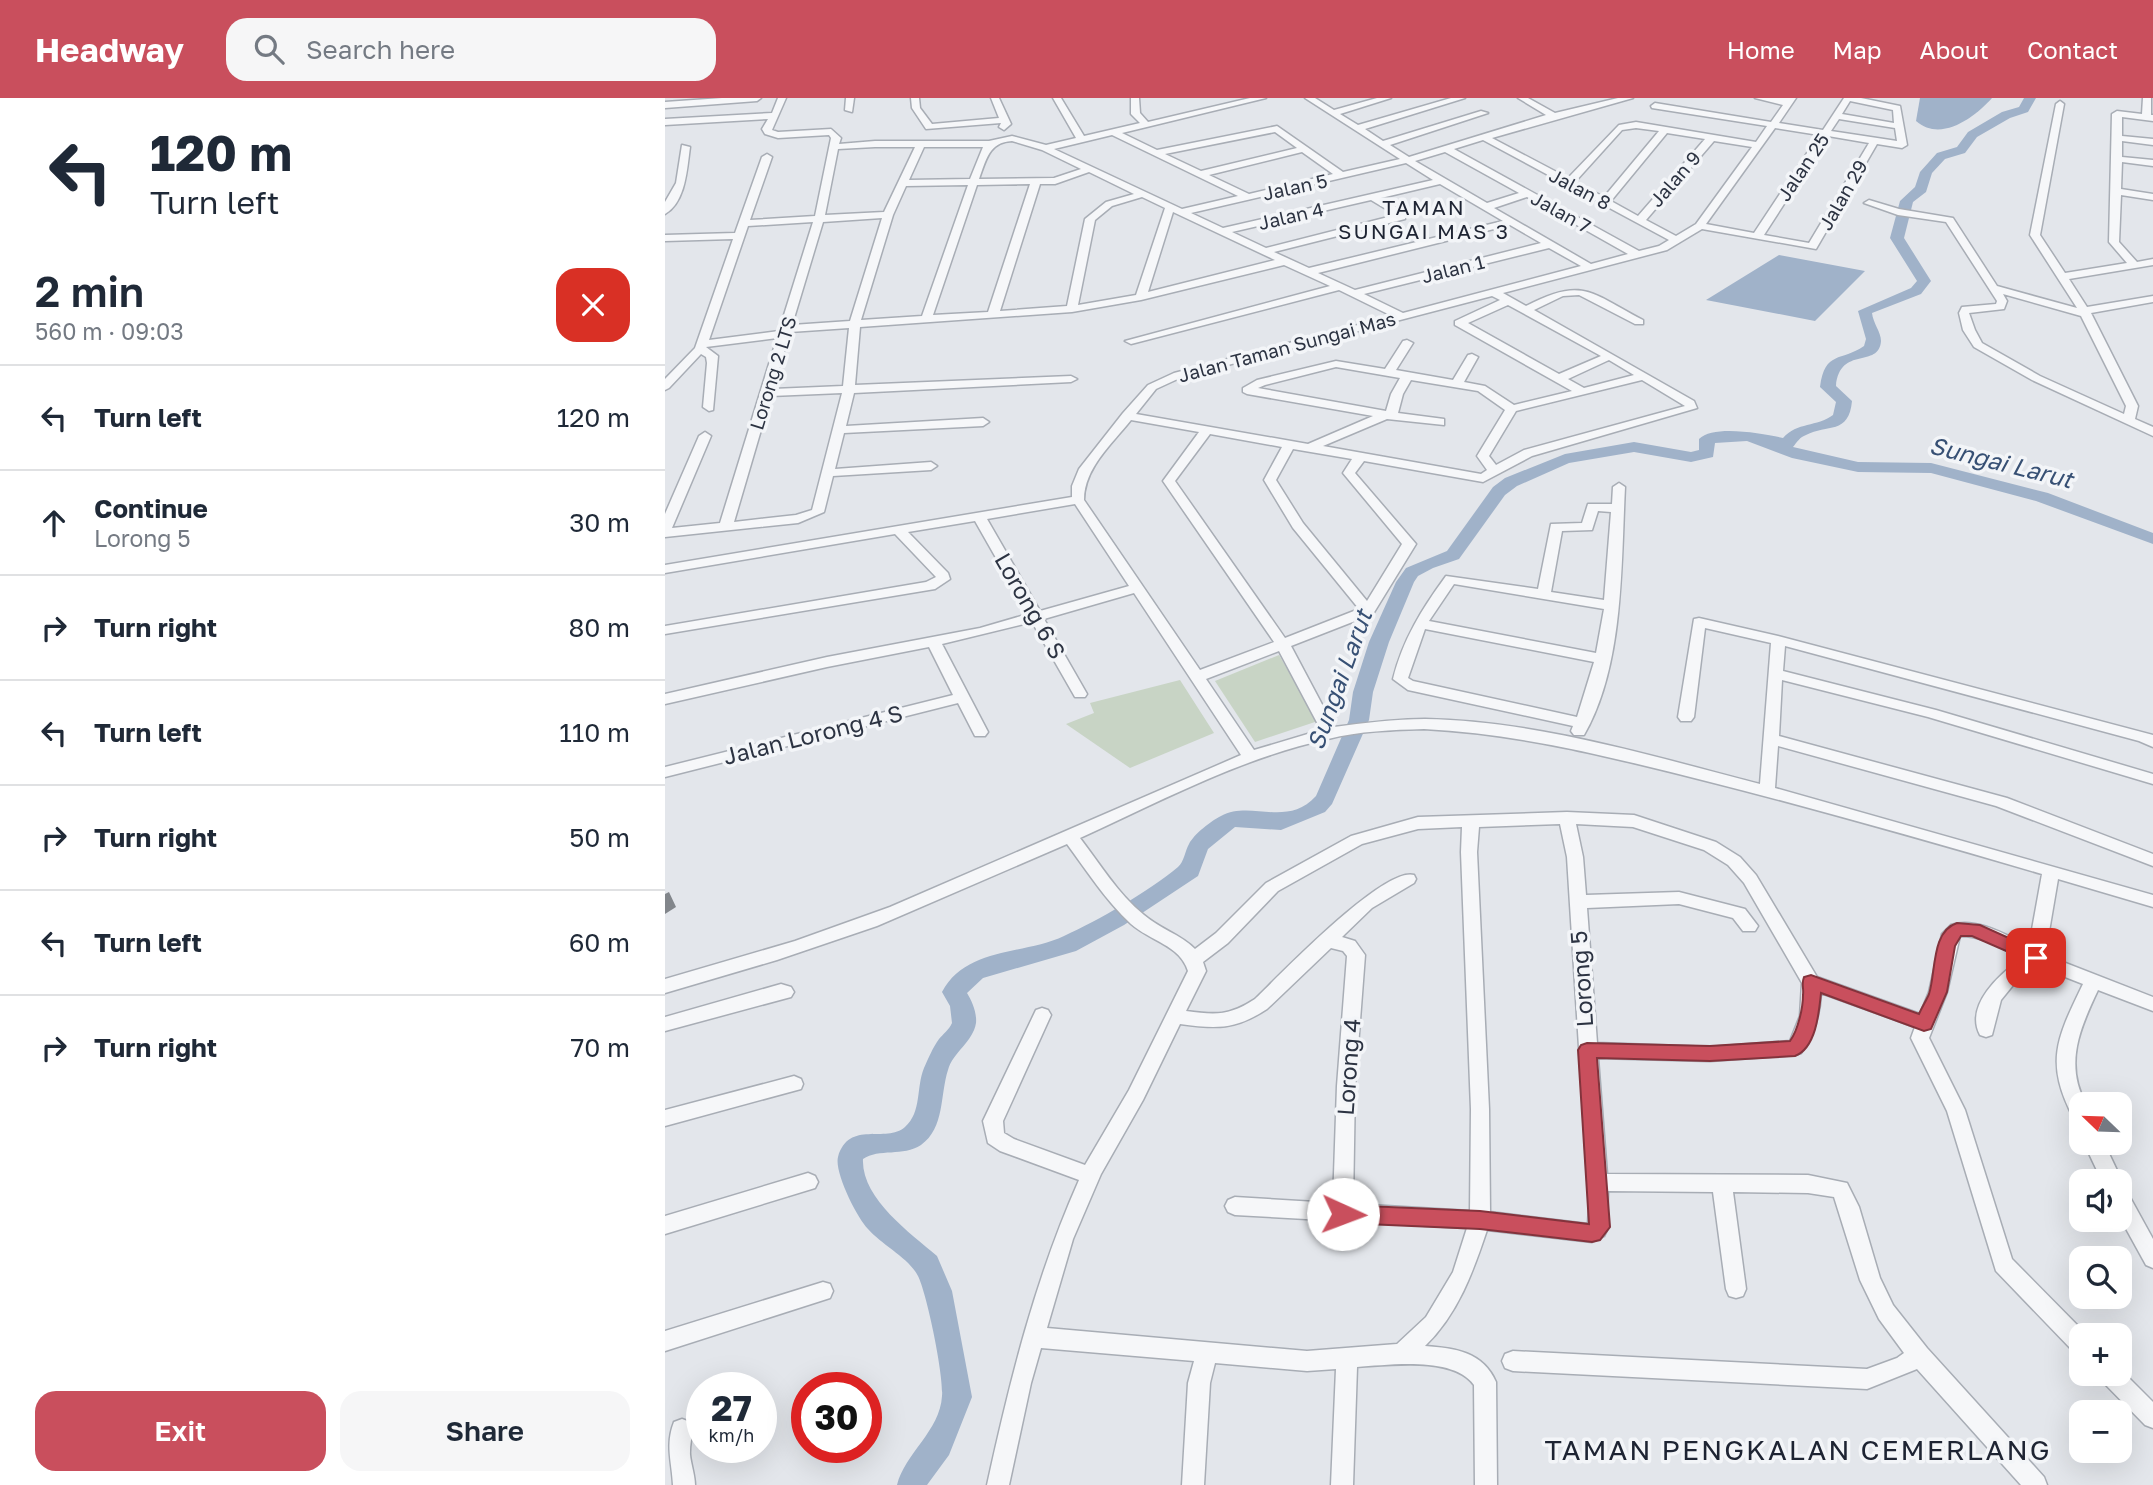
<!DOCTYPE html>
<meta charset="utf-8">
<style>
:root{--surface:#fff;--page:#f6f6f7;--text:#1f2937;--muted:#747a83;--line:#e0e1e3;--accent:#c94f5d}
body{margin:0;font-family:"Golos Text",sans-serif;background:var(--page);color:var(--text);height:100vh;display:flex;flex-direction:column;font-size:26px;white-space:nowrap}
*{box-sizing:border-box;margin:0}
p{font-size:23px;color:var(--muted)}
.icon{flex:none;width:38px;height:38px;fill:none;stroke:currentColor;stroke-width:2;stroke-linecap:round;stroke-linejoin:round}
.map{position:relative;flex:1;overflow:hidden}
.drawer{display:flex;flex-direction:column;background:var(--surface);width:665px}
.drawer>*{flex:none}
.top-card{background:#fff;color:var(--text);overflow:hidden}
.needle{width:46px;rotate:293deg}
.fabs{position:absolute;left:1404px;top:994px;display:grid;gap:14px}
.fabs a{display:grid;place-items:center;width:63px;height:63px;border-radius:14px;background:var(--surface);box-shadow:0 7px 28px #0002;font-size:35px}
.speed{position:absolute;left:21px;top:1274px;display:flex;gap:14px;font-size:35px;font-weight:700;text-align:center}
.speed>*{display:grid;place-content:center;width:91px;height:91px;border-radius:50%;background:var(--surface);box-shadow:0 7px 28px #0002;line-height:1}
.speed small{font-size:18px;font-weight:400}
.speed .limit{border:10px solid #d22;background:#fff;color:#111}
.pin{position:absolute;display:grid;place-items:center;width:60px;height:60px;color:#fff;margin:-30px;border-radius:14px;box-shadow:0 4px 10px #0006}
.me{position:absolute;width:77px;margin:-38px;rotate:92deg;stroke-linejoin:round;filter:drop-shadow(0 0 5px #0008)}
.turn{display:flex;align-items:center;gap:24px;height:147px;padding:0 35px;font-size:32px}
.turn .icon{width:91px;height:91px;stroke-width:2.5}
.turn b{display:block;font-size:49px;line-height:60px}
.round{display:grid;place-items:center;flex:none;width:74px;height:74px;border-radius:21px;background:var(--page)}
.summary{display:flex;align-items:center;justify-content:space-between;height:119px;padding:0 35px}
h1{font-size:42px;font-weight:600;line-height:52px}
.button{display:flex;gap:14px;margin-top:auto;padding:14px 35px}
.button a{flex:1;height:80px;border-radius:21px;background:var(--accent);color:#fff;font-size:28px;font-weight:600;line-height:80px;text-align:center}
.button a+a{background:var(--page);color:var(--text)}
ul{padding:0;list-style:none}
li{display:flex;align-items:center;gap:21px;height:105px;padding:0 35px;border-top:2px solid var(--line)}
li div{flex:1}
li b{display:block;font-size:26px}
li em{font-style:normal}
header{display:flex;align-items:center;gap:42px;box-sizing:border-box;height:98px;padding:0 35px;background:var(--accent);color:#fff}
header strong{font-size:33px}
nav{display:flex;gap:38px;margin-inline-start:auto;font-size:24px}
.search{width:490px;height:63px;background:var(--page);display:flex;align-items:center;gap:18px;box-sizing:border-box;padding:0 24px;border-radius:21px;color:var(--muted);font-size:26px}
main{display:flex;flex:1;min-height:0}
.map>svg:first-child{display:block}
.green{fill:#c8d4c5}
.water{fill:#a0b2c9}
.lines{fill:none;stroke-linecap:round;stroke-linejoin:round}
.river{fill:#a0b2c9;fill-rule:evenodd}
.minor-casing{stroke:#a8adb5;stroke-width:3}
.minor{fill:#f6f7f9;fill-rule:evenodd}
.shaded-wall{fill:#82868b}
.route{fill:#c94f5d;stroke:#83333c;stroke-width:2}
.labels{text-anchor:middle;stroke-width:7;stroke-linejoin:round;paint-order:stroke}
.far-street-label{font-size:19px;fill:#2c3342;stroke:#f3f5f8}
.far-neighbourhood-label{font-size:21px;letter-spacing:2px;fill:#1e2433;stroke:#f3f5f8}
.street-label{font-size:23px;fill:#2c3342;stroke:#f3f5f8}
.water-label{font-size:24px;font-style:italic;fill:#375074;stroke:#f3f5f8}
.near-neighbourhood-label{font-size:28px;letter-spacing:2px;fill:#1e2433;stroke:#f3f5f8}
</style>
<header>
<strong>Headway</strong>
<div class="search"><svg class="icon" aria-label="search" viewBox="0 0 24 24"><circle cx="10" cy="10" r="6"/><path d="M15 15l6 6"/></svg>Search here</div>
<nav><a>Home</a><a>Map</a><a>About</a><a>Contact</a></nav>
</header>
<main>
<section class="drawer">
<div class="top-card">
<div class="turn"><svg class="icon" aria-label="left" viewBox="0 0 24 24"><path d="M17 20v-9H6M10 6l-5 5 5 5"/></svg><div><b>120 m</b>Turn left</div></div>
</div>
<div class="summary"><div><h1>2 min</h1><p>560 m · 09:03</p></div><a class="round" style="background:#d93025;color:#fff"><svg class="icon" aria-label="close" viewBox="0 0 24 24"><path d="M6 6l12 12M18 6L6 18"/></svg></a></div>
<ul>
<li><svg class="icon" aria-label="left" viewBox="0 0 24 24"><path d="M17 20v-9H6M10 6l-5 5 5 5"/></svg><div><b>Turn left</b></div><em>120 m</em></li>
<li><svg class="icon" aria-label="ahead" viewBox="0 0 24 24"><path d="M12 20V5M6 11l6-6 6 6"/></svg><div><b>Continue</b><p>Lorong 5</p></div><em>30 m</em></li>
<li><svg class="icon" aria-label="right" viewBox="0 0 24 24"><path d="M7 20v-9h11M14 6l5 5-5 5"/></svg><div><b>Turn right</b></div><em>80 m</em></li>
<li><svg class="icon" aria-label="left" viewBox="0 0 24 24"><path d="M17 20v-9H6M10 6l-5 5 5 5"/></svg><div><b>Turn left</b></div><em>110 m</em></li>
<li><svg class="icon" aria-label="right" viewBox="0 0 24 24"><path d="M7 20v-9h11M14 6l5 5-5 5"/></svg><div><b>Turn right</b></div><em>50 m</em></li>
<li><svg class="icon" aria-label="left" viewBox="0 0 24 24"><path d="M17 20v-9H6M10 6l-5 5 5 5"/></svg><div><b>Turn left</b></div><em>60 m</em></li>
<li><svg class="icon" aria-label="right" viewBox="0 0 24 24"><path d="M7 20v-9h11M14 6l5 5-5 5"/></svg><div><b>Turn right</b></div><em>70 m</em></li>
</ul>
<div class="button"><a>Exit</a><a>Share</a></div>
</section>
<div class="map">
<svg width="1488" height="1387" viewBox="0 0 1488 1387">
<rect width="100%" height="100%" fill="#e3e6eb"/>
<g class="green">
<path d="M614,557L653,623L590,644L550,583Z"/>
<path d="M515,582L549,635L465,670L401,626L429,615L425,605Z"/>
</g>
<g class="water">
<path d="M1255,0H1327C1310,19 1276,45 1251,23Z"/>
<path d="M1114,157L1200,173L1150,223L1041,202Z"/>
</g>
<g class="lines">
<path class="river" d="M1359,0H1371L1363,14L1345,20L1312,39L1300,55L1280,61L1267,75L1261,94L1248,104L1239,140L1266,183L1256,196L1207,215C1208,225 1216,234 1216,243C1214,271 1175,247 1171,288L1187,303C1184,337 1162,326 1141,337C1135,339 1132,344 1128,349L1193,364L1266,365L1383,395L1488,435V446L1371,403L1266,375L1193,374L1127,360L1082,343L1050,345L1048,359L1026,364L969,354L904,365L852,388L840,397L794,461L768,470L753,478L749,484L724,544L708,594L704,622L667,706L660,714L616,732L570,729L543,751L533,778L459,827L411,853L318,880L302,895C307,903 312,915 311,925C308,944 288,954 283,972C275,996 280,1030 256,1047C238,1059 214,1050 198,1061C196,1100 245,1135 272,1158L287,1193L307,1299L284,1357L262,1387H232C240,1355 275,1333 277,1298C279,1278 262,1196 253,1178C244,1160 217,1147 203,1131C192,1120 169,1074 173,1059C184,1021 221,1046 240,1029C257,1014 251,989 259,970C263,961 268,949 274,941C278,936 284,932 287,925L285,908L277,894C301,849 359,857 399,838C434,822 483,794 513,769C519,764 520,753 524,746C529,736 546,723 556,718C586,702 622,730 651,698L684,622L688,594L704,544L731,484L741,470L782,453L828,389L840,380L900,356L969,344L1026,354L1034,352V341C1049,326 1099,336 1118,340C1132,324 1152,329 1168,317L1171,304L1155,289C1160,252 1176,264 1199,248L1201,241L1193,213L1246,190L1252,183L1225,140L1235,103L1250,89L1255,74L1272,55L1292,49L1303,34L1337,14L1354,9Z"/>
<g class="minor-casing">
<g id="minor">
<path d="M57,0H96L92,3L0,10V4Z"/>
<path d="M113,0H121L107,32L113,34L166,31L176,40L174,46L210,43H324L347,38L381,47L411,40L388,0H396L419,38L475,25L466,16V0H474L475,15L483,24L585,0H601L457,35L492,52L612,28L678,74L735,61L640,0H650L669,12L712,0H726L675,16L693,27L786,0H800L700,31L718,43L816,13L823,15L725,47L744,59L881,17L853,0H863L890,15L953,0H968L827,40L903,80L954,27L971,24L1091,44L1102,28L987,10L986,8L990,5L1106,24L1118,7L1090,0H1131L1114,25L1158,32L1179,0H1196L1235,8L1242,47L1237,50L1212,46L1151,151L1037,131L1002,152L838,195L861,208C918,178 926,195 978,222V226H970L914,197L898,198L869,212L1029,303L1032,310L867,358L818,384L699,363L690,375L751,446L708,516L626,548L669,629C699,625 729,621 760,621C873,623 986,658 1095,686L1106,545L1040,530L1029,619L1026,623H1016L1013,619L1029,521L1034,520L1113,538L1488,637V649L1474,643L1120,548L1118,573L1271,612L1488,676V686L1263,619L1117,582L1114,638L1342,700L1488,756V768L1331,708L1113,648L1110,690L1488,797V809L1393,781L1380,857L1488,899V913L1433,892C1415,930 1399,966 1421,1006H1416V1023L1409,1021C1379,964 1392,940 1418,886L1372,868L1349,886L1336,902L1327,937L1321,939L1315,937C1299,907 1336,875 1357,860C1337,850 1319,838 1295,838L1282,894L1264,940L1300,1012L1347,1161L1422,1237H1416V1256L1408,1253L1331,1173L1282,1013L1246,940L1250,929L1156,895C1155,917 1149,937 1136,955L1130,957L1045,963L933,960L942,1076L1143,1077L1182,1085L1194,1109L1215,1180L1228,1207L1262,1250L1379,1379L1382,1387H1356L1252,1271L1202,1291L848,1273L840,1270L837,1263L840,1256L848,1253L1202,1271L1232,1260L1239,1255L1214,1221L1195,1182L1169,1099L1143,1095L1068,1094L1081,1191L1078,1198L1071,1200L1064,1198L1061,1191L1048,1094L943,1093L942,1132L939,1138L927,1144L822,1132C808,1174 793,1216 760,1248C790,1250 818,1254 831,1284L832,1387H810L809,1287C788,1258 725,1267 692,1269L688,1387H666L671,1271L642,1273L550,1265L545,1285L539,1387H517L523,1285L529,1263L376,1250L366,1285L344,1387H322C345,1282 370,1181 414,1082L335,1053L323,1045L318,1023L371,912L377,910L383,912L386,917L338,1023L339,1035L349,1041L420,1067L464,992L523,873C515,847 485,843 466,826C441,803 422,773 402,746L212,828L112,862L0,895V881L130,843L225,809L576,657L469,495L379,521L422,596L420,599H410L367,524L277,546L323,634L320,638H310L293,605L0,679V669L288,597L264,549L162,569L0,606V596L162,559L315,530L363,516L310,423L243,434L283,475L285,481L270,491L0,536V528L261,484L271,479L230,436L0,475V467L407,399V388L414,371L458,315L483,287L509,275L727,218L674,192L466,246L460,243L665,188L619,167L476,202L407,214L195,229L190,287L406,278L412,281L406,284L189,295L181,328L318,320L324,324L318,328L179,335L170,371L266,364L272,368L266,372L168,378L159,414L133,425L0,439V416L34,338L40,334L46,338L7,430L55,425L112,240L41,249L53,258L48,312L44,313L38,309L42,265L41,259L36,256L4,290L0,292V281L30,250L68,141L0,143V137L70,135L97,59L102,56L107,59L85,122L150,118L166,40L164,37L113,40L100,36L97,31L103,21L0,27V21L107,15ZM1185,3L1228,12L1229,25L1177,16ZM1174,21L1230,30L1232,43L1166,33ZM971,30L994,33L939,99L910,84L957,32ZM1110,30L1154,37L1089,135L1041,126ZM610,34L632,50L536,73L500,56ZM1002,35L1040,41L973,118L946,103ZM447,37L573,98L517,111L389,51ZM1163,38L1204,45L1144,145L1099,137ZM818,42L1004,142L994,148L974,153L789,51ZM347,43L377,52L416,71L389,80L314,81C321,62 324,44 347,43ZM1049,43L1087,49L1031,126L1011,138L981,122ZM210,49H250L219,114L160,117L173,51ZM259,49H318L305,81L244,82ZM637,54L668,76L584,96L544,77ZM780,54L854,95L822,105L750,63ZM741,65L768,82L558,130L526,115ZM424,74L469,96L441,104L420,121L402,208L335,213L375,86H390ZM365,86L323,214L268,217L312,87ZM775,86L838,123L644,170L609,154L740,121V114L716,100ZM303,87L257,218L196,222L228,117L241,88ZM477,99L500,110L471,197L413,207L430,122L447,108ZM862,99L963,156L926,166L829,110ZM706,102L731,117L601,150L567,134ZM508,114L610,162L483,194ZM217,120L185,223L127,227L158,124ZM148,124L114,233L44,242L83,128ZM845,127L876,145L690,192L653,175ZM884,150L916,168L738,215L699,196ZM827,198L835,202L790,223V227L907,293L849,307L820,288L799,284L813,259L807,256L803,257L788,282L731,272L748,245L742,242L738,243L720,271L671,263L592,282L578,290V294L582,296L708,318L643,346L471,316L491,291L517,279ZM843,207L936,258L894,276L803,225ZM184,230L178,288L108,291L125,234ZM944,262L969,277L919,290L903,281ZM671,269L735,280L726,296L721,313L593,290L600,287ZM746,282L813,293L840,312L812,358L822,372L816,376L658,348L722,321L779,327V321L733,315L738,296ZM977,282L1020,308L859,352L831,367L824,358L851,313ZM177,295L147,412L131,417L69,424L106,298ZM466,322L534,334L498,383L609,544L535,572L419,402C419,370 447,346 466,322ZM545,336L617,349L599,382L628,430L694,511L620,540L510,383ZM628,351L687,361L678,375L737,446L702,503L638,425L611,382ZM410,406L464,488L375,513L322,421ZM614,553L656,632L589,652L541,581ZM759,631C857,636 950,660 1045,684C1156,712 1267,744 1377,776L1364,848C1341,837 1312,819 1286,827L1277,836L1264,894L1255,916L1152,879L1091,777L1075,759L1051,744L969,717L902,714L753,719L686,738L601,785L551,835L530,851C515,836 495,831 479,817C453,796 435,766 415,740C496,703 576,660 663,641C695,633 727,632 759,631ZM895,726L902,759L924,1108L923,1126L825,1114L824,1011L812,754L814,729ZM911,726L968,729L1039,752L1063,767L1079,785L1137,885L1135,918L1125,943L1045,949L932,945L922,810L1014,806L1068,820L1078,833H1090L1093,828L1080,811L1014,794L921,797L918,759ZM797,729L796,754L806,1011L805,1113L688,1106L690,988L700,857L690,843L677,839L707,810L749,785L751,781L749,777C719,768 614,878 590,901C564,918 551,917 521,913L541,873L538,864L563,845L613,793L697,746L753,731ZM666,850L678,853L682,858L672,988L668,1105L570,1099L563,1102L560,1108L563,1114L570,1117L802,1130L788,1174L761,1219L732,1246L642,1253L382,1230L408,1141L436,1076L478,1002L515,926C552,931 570,932 602,911Z"/>
<path d="M181,0H189L187,14L180,12Z"/>
<path d="M246,0H254L255,10L267,26L334,20L326,0H334L346,26L339,32L334,29L336,25L261,31L247,10Z"/>
<path d="M1478,0H1486V17H1488V23L1457,19V38L1488,41V47L1457,43V59L1488,62V68L1457,64L1456,91L1488,96V102L1456,97L1454,144L1472,164L1488,161V167L1404,181L1422,209L1488,198V204L1426,215L1473,308L1470,321L1488,329V338L1367,282L1309,249L1298,232L1294,215L1297,209L1331,206L1332,203L1281,124L1233,117L1199,105L1204,102L1234,111L1288,120L1332,188L1412,210L1365,137L1391,6L1395,3L1399,6L1375,137L1400,175L1462,165L1444,144L1447,16L1452,13L1477,16ZM1338,196L1416,218L1461,308L1459,316L1375,278L1317,245L1310,232L1304,215L1339,211L1342,203Z"/>
<path d="M17,47L25,49C22,70 21,104 0,116V104L11,85Z"/>
<path d="M954,385L960,389C956,467 959,568 919,637H909L906,633L908,628L743,592L728,581C738,541 757,511 781,478L873,491L886,426L917,425L923,406H947L948,389ZM933,413L946,414L939,502L886,494L897,433L927,432ZM789,486L939,511L931,555L764,523ZM760,531L929,564L912,619L748,583L743,580Z"/>
<path d="M116,886L126,889L129,894L126,899L0,933V919Z"/>
<path d="M129,978L136,981L138,986L136,991L0,1028V1012Z"/>
<path d="M1419,1045H1439L1457,1083L1454,1088V1083H1437Z"/>
<path d="M143,1075L150,1078L153,1084L150,1090L0,1136V1118Z"/>
<path d="M1454,1089L1461,1092L1488,1141V1170L1481,1167L1454,1118Z"/>
<path d="M158,1184L165,1186L168,1193L165,1200L0,1253V1233Z"/>
<path d="M1454,1270L1488,1304V1330L1480,1327L1437,1283L1434,1276H1454Z"/>
<path d="M17,1321L25,1324C29,1335 25,1342 25,1353C24,1360 30,1376 30,1387H8C7,1364 0,1347 9,1324Z"/>
</g>
</g>
<use href="#minor" class="minor"/>
</g>
<path class="shaded-wall" d="M4,794L11,809L0,816V796Z"/>
<path class="route" d="M1292,825L1315,827L1377,855L1380,860L1377,864L1371,866L1307,838H1296L1290,848L1282,894L1266,931L1259,933L1156,895C1154,915 1151,950 1130,958L1045,963L932,960L945,1129L935,1142L927,1144L815,1131L678,1125L671,1122L668,1116L671,1110L678,1107L815,1113L924,1126L913,952L916,947L922,945L1045,948L1125,943C1133,932 1138,910 1138,897C1139,889 1136,887 1139,879L1146,877L1254,916C1257,909 1261,903 1264,896C1271,875 1266,833 1292,825Z"/>
<g class="labels">
<g class="far-street-label">
<text transform="translate(1138 69) rotate(-56)" y="7">Jalan 25</text>
<text transform="translate(1010 81) rotate(-49)" y="7">Jalan 9</text>
<text transform="translate(630 89) rotate(-12)" y="7">Jalan 5</text>
<text transform="translate(915 91) rotate(28)" y="7">Jalan 8</text>
<text transform="translate(1178 97) rotate(-60)" y="7">Jalan 29</text>
<text transform="translate(896 114) rotate(29)" y="7">Jalan 7</text>
<text transform="translate(626 118) rotate(-13)" y="7">Jalan 4</text>
<text transform="translate(788 171) rotate(-14)" y="7">Jalan 1</text>
<text transform="translate(622 249) rotate(-15)" y="7">Jalan Taman Sungai Mas</text>
<text transform="translate(108 275) rotate(-73)" y="7">Lorong 2 LTS</text>
</g>
<g class="far-neighbourhood-label">
<text x="759" y="117">TAMAN<tspan x="759" dy="24">SUNGAI MAS 3</tspan></text>
</g>
<g class="street-label">
<text transform="translate(365 508) rotate(60)" y="8">Lorong 6 S</text>
<text transform="translate(148 637) rotate(-14)" y="8">Jalan Lorong 4 S</text>
<text transform="translate(917 881) rotate(-94)" y="8">Lorong 5</text>
<text transform="translate(684 969) rotate(-86)" y="8">Lorong 4</text>
</g>
<g class="water-label">
<text transform="translate(1336 365) rotate(14)" y="8">Sungai Larut</text>
<text transform="translate(675 582) rotate(-70)" y="8">Sungai Larut</text>
</g>
<g class="near-neighbourhood-label">
<text x="1133" y="1362">TAMAN PENGKALAN CEMERLANG</text>
</g>
</g>
</svg>
<div class="fabs">
<a><svg class="needle" viewBox="-14 -14 28 28"><path d="M0-13l5 13h-10z" fill="#e53935"/><path d="M0 13l5-13h-10z" fill="#747a83"/></svg></a>
<a><svg class="icon" aria-label="sound" viewBox="0 0 24 24"><path d="M4 9h4l5-4v14l-5-4H4zM17 9q2 3 0 6"/></svg></a>
<a><svg class="icon" aria-label="search" viewBox="0 0 24 24"><circle cx="10" cy="10" r="6"/><path d="M15 15l6 6"/></svg></a>
<a>+</a>
<a>−</a>
</div>
<div class="speed"><div>27<small>km/h</small></div><div class="limit">30</div></div>
<div class="pin" style="left:1371px;top:860px;background:#d93025"><svg class="icon" aria-label="arrive" viewBox="0 0 24 24"><path d="M6 21V4h12l-3 4 3 4H6"/></svg></div>
<svg class="me" style="left:678px;top:1116px" viewBox="-20 -20 40 40"><circle r="19" fill="#fff"/><path d="M0-13L10 11 0 6-10 11z" fill="#c94f5d"/></svg>
</div>
</main>
